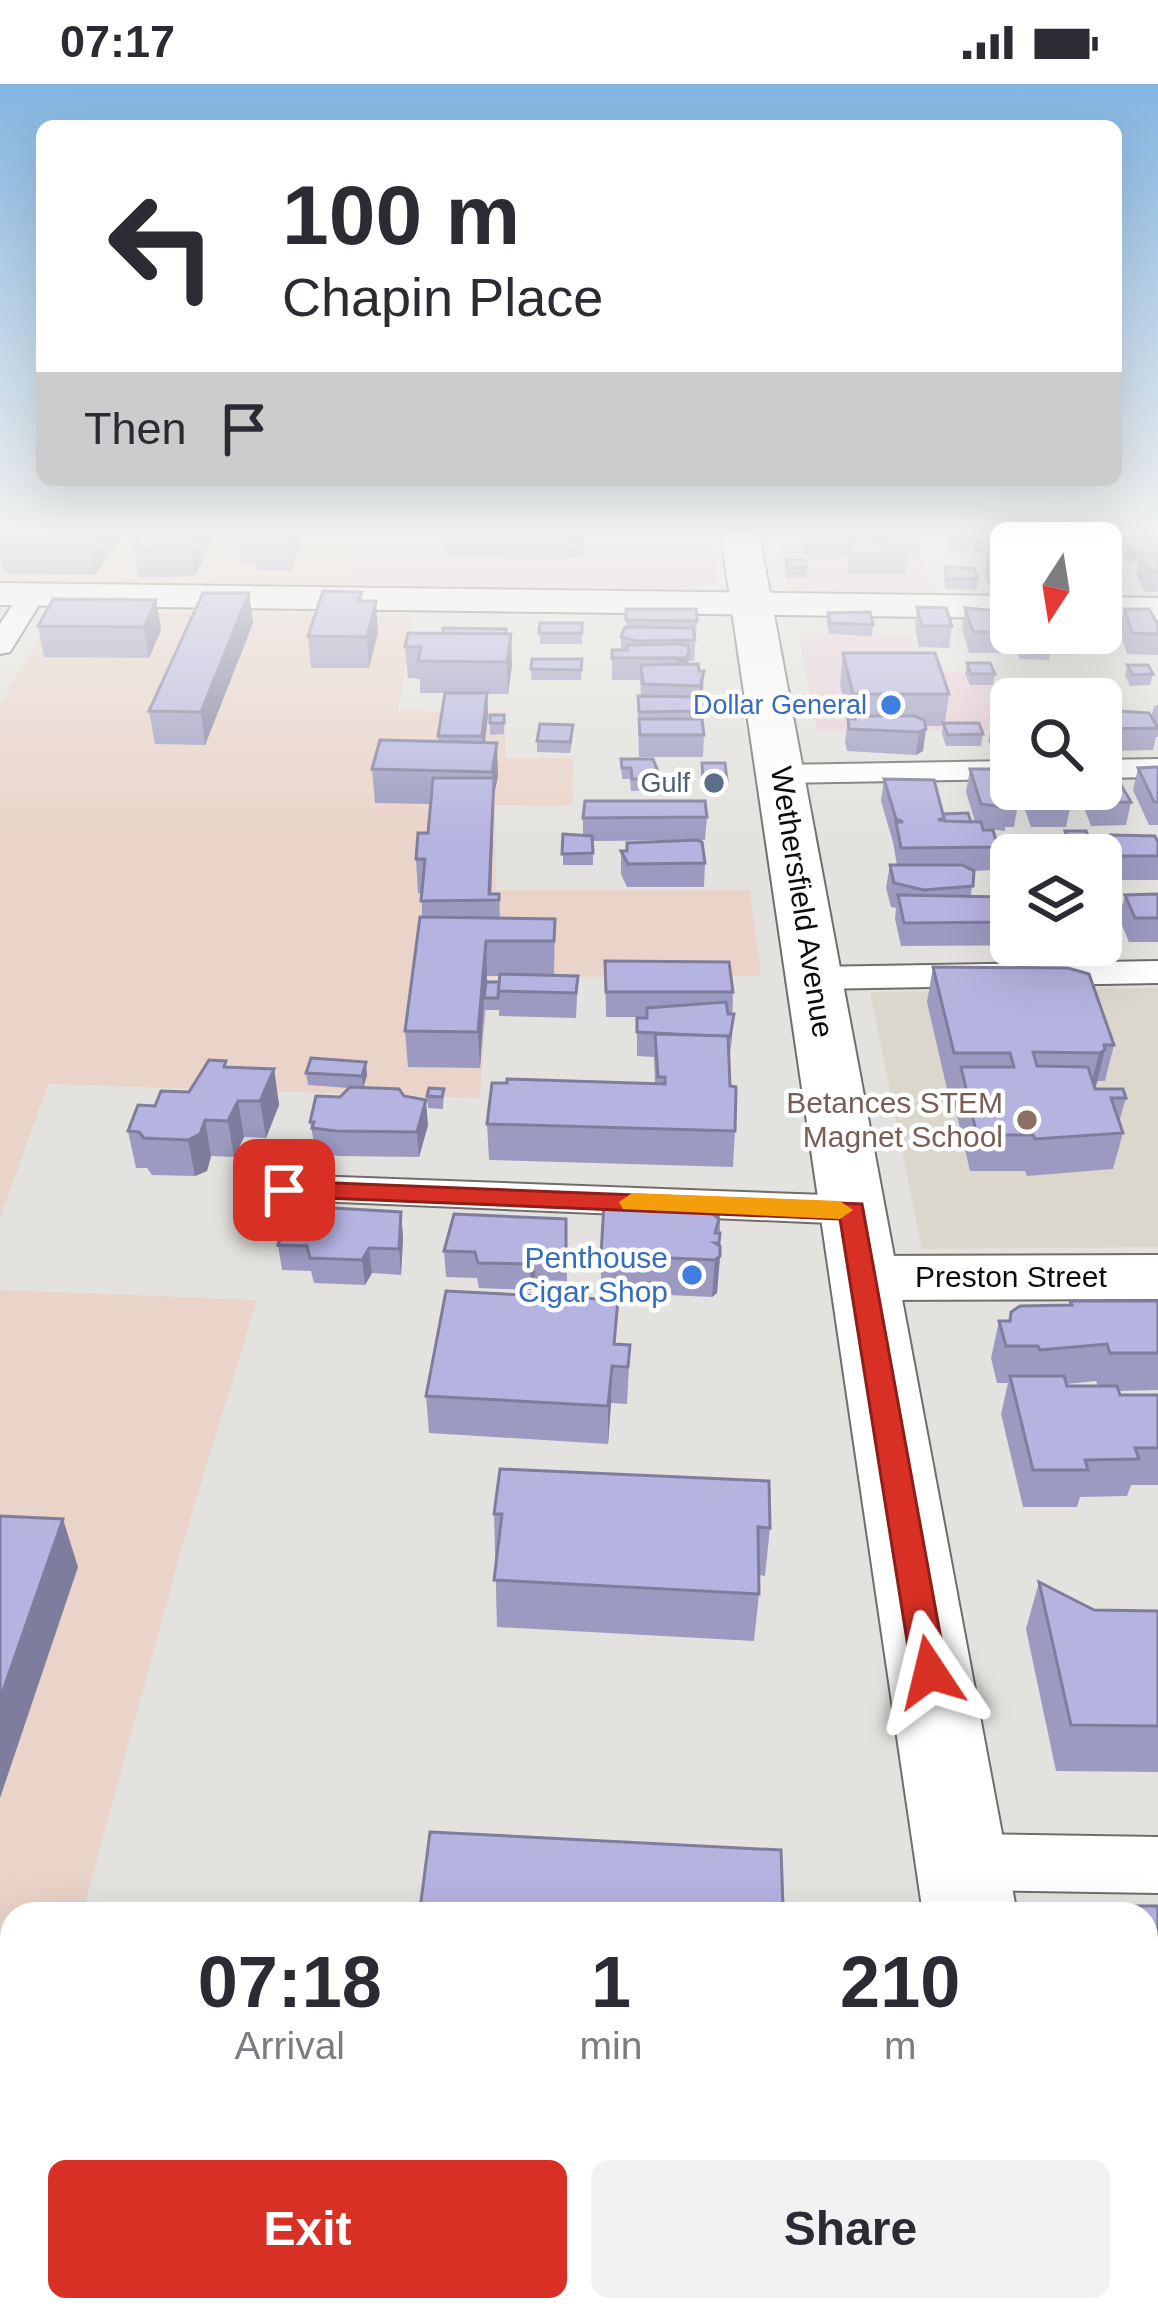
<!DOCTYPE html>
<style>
:root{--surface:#fff;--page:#f2f2f3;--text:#2b2b33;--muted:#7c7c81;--accent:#d93025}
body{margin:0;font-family:Helvetica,sans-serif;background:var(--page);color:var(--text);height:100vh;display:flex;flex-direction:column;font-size:45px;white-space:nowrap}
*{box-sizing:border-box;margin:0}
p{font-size:39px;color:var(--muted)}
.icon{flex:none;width:66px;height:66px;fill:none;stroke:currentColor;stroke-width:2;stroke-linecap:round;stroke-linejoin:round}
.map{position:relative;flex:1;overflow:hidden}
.details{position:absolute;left:0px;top:1818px;width:1158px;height:420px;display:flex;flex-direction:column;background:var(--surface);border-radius:36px 36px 0 0;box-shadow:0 12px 48px #0002}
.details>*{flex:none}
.banner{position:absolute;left:36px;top:36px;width:1086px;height:366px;border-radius:18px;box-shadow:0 12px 48px #0002;background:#fff;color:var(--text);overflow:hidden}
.needle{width:78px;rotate:192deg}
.fabs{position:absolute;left:990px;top:438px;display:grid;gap:24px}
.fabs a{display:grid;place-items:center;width:132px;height:132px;border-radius:18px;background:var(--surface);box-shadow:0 12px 48px #0002;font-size:60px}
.pin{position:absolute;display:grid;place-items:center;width:102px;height:102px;color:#fff;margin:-51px;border-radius:24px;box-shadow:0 6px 18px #0006}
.me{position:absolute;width:132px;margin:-66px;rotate:350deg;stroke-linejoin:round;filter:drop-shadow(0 0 9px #0008)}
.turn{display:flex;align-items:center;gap:42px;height:252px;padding:0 48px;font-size:54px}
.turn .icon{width:156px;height:156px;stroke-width:2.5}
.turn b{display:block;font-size:84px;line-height:102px}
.then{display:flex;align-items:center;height:114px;padding:0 48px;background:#0003;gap:24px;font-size:45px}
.eta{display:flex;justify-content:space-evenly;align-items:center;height:204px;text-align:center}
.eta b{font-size:72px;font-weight:800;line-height:84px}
.action{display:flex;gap:24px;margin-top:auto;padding:24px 48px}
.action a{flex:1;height:138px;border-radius:18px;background:var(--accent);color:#fff;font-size:48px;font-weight:800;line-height:138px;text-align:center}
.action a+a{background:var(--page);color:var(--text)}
.status{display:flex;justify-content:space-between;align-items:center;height:84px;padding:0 60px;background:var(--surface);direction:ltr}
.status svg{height:33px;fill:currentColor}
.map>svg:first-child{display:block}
.commercial{fill:#ead0d7}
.industrial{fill:#ead3c8}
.built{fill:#dbd7cc}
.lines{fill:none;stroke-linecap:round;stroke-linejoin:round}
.street-casing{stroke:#6f6e6b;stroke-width:4}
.secondary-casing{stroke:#6f6e6b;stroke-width:4}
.primary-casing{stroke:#6f6e6b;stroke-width:4}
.street{fill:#fff;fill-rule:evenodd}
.secondary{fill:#fff;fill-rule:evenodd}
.primary{fill:#fff;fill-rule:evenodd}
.wall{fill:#9c9ac1;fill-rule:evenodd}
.shaded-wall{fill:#7f7d9d}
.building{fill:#b5b3e0;stroke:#7f7d9d;stroke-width:3}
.route{fill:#d93025;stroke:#8d1f18;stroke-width:3}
.slow{fill:#f59e0b}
.shop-dot{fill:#3f7fe0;stroke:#fff;stroke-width:4.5}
.service-dot{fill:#5c6f8a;stroke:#fff;stroke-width:4.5}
.education-dot{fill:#8d6e63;stroke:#fff;stroke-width:4.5}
.labels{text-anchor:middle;stroke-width:9;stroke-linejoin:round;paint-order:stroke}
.far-shop-label{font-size:27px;fill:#366cbe;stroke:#fff;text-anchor:end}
.far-service-label{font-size:27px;fill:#4e5e75;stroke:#fff;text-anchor:end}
.street-label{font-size:30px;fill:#0c0c0b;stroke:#fff}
.education-label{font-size:30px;fill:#785e54;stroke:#fff;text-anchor:end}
.shop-label{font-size:30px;fill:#366cbe;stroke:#fff;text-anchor:end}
</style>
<div class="status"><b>07:17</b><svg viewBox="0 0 49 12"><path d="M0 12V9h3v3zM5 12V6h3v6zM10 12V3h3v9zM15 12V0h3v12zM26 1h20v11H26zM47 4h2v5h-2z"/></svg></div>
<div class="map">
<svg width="1158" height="2238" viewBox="0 0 1158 2238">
<rect width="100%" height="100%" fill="#e3e2de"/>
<g class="commercial">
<path d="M365,445H710L717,500L664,504L345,503Z"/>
<path d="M777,445H904L915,458L935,510L789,508Z"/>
<path d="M798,549L909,550L920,588H963L967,599H1021L1027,615H1011V646L817,648Z"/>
</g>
<g class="industrial">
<path d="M0,445H365L345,503L0,499Z"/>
<path d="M55,527L413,533L398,627L506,628L505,674H573L572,722L495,721L496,806H750L761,892L489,893L480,1014L48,1000L0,1134V620Z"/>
<path d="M0,1206L257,1216L184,1455L82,1830H12V2092L0,2139Z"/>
<path d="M0,2152L12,2159V2226H302L397,2233V2238H0Z"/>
</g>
<path class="built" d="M1158,904V1163L922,1165L870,908Z"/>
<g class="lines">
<g class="street-casing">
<g id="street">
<path d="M32,503L45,511L10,568L0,570V540L23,505Z"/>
<path d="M1158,675V693L1101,694V676Z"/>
<path d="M1011,677V695L780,699L765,690L780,681Z"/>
<path d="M1158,877V899L814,905L801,902L796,894L801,886L814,883Z"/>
<path d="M284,1091L853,1112L868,1116L874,1126L868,1136L853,1140L269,1115L263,1105L269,1095Z"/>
<path d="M961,1750L1158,1753V1809L961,1806L940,1798L931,1778L940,1758Z"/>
<path d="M1146,2202L1158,2205V2238H1005L1003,2233L1006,2226H1146Z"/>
</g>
</g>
<g class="secondary-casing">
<g id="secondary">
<path d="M0,499L1011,512V534L0,521Z"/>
<path d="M1101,513L1158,514V536L1101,535Z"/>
<path d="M1158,1171V1215L864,1216L842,1210L833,1194L842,1178L864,1172Z"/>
</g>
</g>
<g class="primary-casing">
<g id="primary">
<path d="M720,445H758L1017,1830H923Z"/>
<path d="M980,2226H1090L1093,2238H981Z"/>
</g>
</g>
<use href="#street" class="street"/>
<use href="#secondary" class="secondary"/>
<use href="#primary" class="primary"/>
</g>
<g class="wall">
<path d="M143,445H214L215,450L195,492L139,494L134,464Z"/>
<path d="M215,445H300L301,459L291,487H257L256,480H241L238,463L217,462Z"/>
<path d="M445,445H583V470L566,475L446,473Z"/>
<path d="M801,445H923L920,472H908L905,490H849L847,472H805L800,453Z"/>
<path d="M1138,445H1158V455H1143Z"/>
<path d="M972,450L1002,459V462L1011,464V508L994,506L987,499L984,492L987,472L993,469L973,468L971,460L969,469H950L947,461L949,451L971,458Z"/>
<path d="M1120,451L1146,460L1158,469V508H1145L1136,490L1139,479H1128L1118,461Z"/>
<path d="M120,455L95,491L5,490L0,468V458Z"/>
<path d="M1101,460L1108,467L1106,477H1101Z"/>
<path d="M786,476L807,484L806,494H786Z"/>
<path d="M945,482L978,495L977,506L945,505L944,492Z"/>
<path d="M362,508L363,517L378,548L369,584H311L308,552Z"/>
<path d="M249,509L253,539L205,661L155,660L149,627Z"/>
<path d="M156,516L161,546L149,574L44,573L38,542Z"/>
<path d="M917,523L952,542L949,564L919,563L915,543Z"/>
<path d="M965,524L1005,544L1008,524H1011V549H1051L1053,554L1049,576L1020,575L1007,549L1004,569H969L962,545Z"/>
<path d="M626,525L697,537L694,577H688V580L699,587H704L701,617V635L704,651L703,673H639L638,634V612H641L640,596H612V566H621V553L626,543Z"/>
<path d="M1124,525L1158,541V571L1127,570L1119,546Z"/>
<path d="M828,529L873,541L872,552L829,550L827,539Z"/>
<rect x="540" y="539" width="42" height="21"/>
<path d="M443,549L511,550L512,581L508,610H487L488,631L485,659L498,692L494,711L491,810H499L500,834L555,835L554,891L578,892L576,934L499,932V926H485L480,984L408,983L405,947L422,833V809H418L416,775L428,749L431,720L375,719L372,685L438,658L444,609H420V595L408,594L405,563ZM487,892H500L499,898H487Z"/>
<path d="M1069,549H1109L1104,570L1076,569Z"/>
<path d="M843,569L949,610L945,639L983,650L981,662H946L942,650L943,642H926L923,667L916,671L847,667L845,658L848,635L840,600Z"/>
<path d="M532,575H582L581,596H531Z"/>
<path d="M967,579L995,590L993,601H970L965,590Z"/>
<path d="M1127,581L1153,590L1150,601L1130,602L1125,592Z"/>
<path d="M1158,621V653H1156L1153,666L1101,667V626L1151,633L1154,622Z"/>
<path d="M490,631H504V650L490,651Z"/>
<path d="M1011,631V669H1001L988,658L992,636Z"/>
<path d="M573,652L570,669L537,668V657Z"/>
<path d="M621,675L661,695V706L631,707L630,695H622Z"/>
<path d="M702,679L727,697L726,708H703Z"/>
<path d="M1158,683V741H1149L1133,706L1138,684Z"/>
<path d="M970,685L1018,720L1014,743H1005V747L982,744L998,763L994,786L973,787L971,812L1011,838V861H1036L901,862L895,835L896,824L891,823L886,804L890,781H897L893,758L881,717L884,695L943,730L975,738L966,708Z"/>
<path d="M1020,705H1062L1071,720L1066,743H1031L1019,709Z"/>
<path d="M1077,705H1101L1131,718L1126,741L1091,742Z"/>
<path d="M707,733L705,756H698L705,779L704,803H627L621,790V767L691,756L593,757V781H563V750L583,752V734Z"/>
<path d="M1065,747L1092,762L1090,771H1067L1062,759Z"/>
<path d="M1111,751L1158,758V796H1114L1106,775Z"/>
<path d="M1158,810V858H1129L1119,834L1125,811Z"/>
<path d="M605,877L733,908L732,955L729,977L730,1002L735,1047L733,1083L489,1076L487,1040L655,1000L654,973L637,972V934L647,933H606Z"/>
<path d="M933,883L1114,961L1105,997H1098L1094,1003L1126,1014L1119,1038L1123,1049L1113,1085L1027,1092L1025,1087H970L954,1019L957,1005H947L927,918Z"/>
<path d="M227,983L274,985L279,1021L266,1054L244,1053L234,1073L211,1072L207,1087L195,1092L152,1091L147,1084H136L128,1047L155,1022L189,1008Z"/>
<path d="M306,989L367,991L363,1004L428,1041L419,1073L339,1072L316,1069L310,1038L349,1004L308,1001Z"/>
<path d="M444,1005L443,1025L428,1024L427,1012Z"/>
<path d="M720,1125V1172L717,1209L712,1213L601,1208V1171Z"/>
<path d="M401,1128L403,1154L401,1191L372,1189L365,1201L314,1199L311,1187L282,1186L278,1161Z"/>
<path d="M566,1135L567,1197L535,1196L531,1206L479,1204L477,1194L446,1193L444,1167Z"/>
<path d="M1070,1217H1158V1306L1118,1307L1120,1311H1158V1401H1131L1127,1412L1080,1413L1077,1423H1023L1001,1330L1008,1299H997L991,1274L999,1237H1009L1011,1228L1069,1221ZM1096,1297L1098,1302H1067L1066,1300Z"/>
<path d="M617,1260L630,1261L627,1320L611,1319L608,1360L429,1349L426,1312Z"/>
<path d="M494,1430L770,1444L765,1492L759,1491V1510L754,1557L497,1543Z"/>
<path d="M1039,1498L1094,1526L1158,1527V1688L1056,1687L1026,1545Z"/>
<path d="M783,1822L797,1830H421L420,1825Z"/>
<path d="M1133,1822H1158V1930H1146V1830H1130Z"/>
<path d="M537,2226H791V2238H542V2226Z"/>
</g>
<g class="shaded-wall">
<path d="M101,445H118L120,455L95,491L90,462Z"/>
<path d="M199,445H214L215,450L195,492L191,463Z"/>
<path d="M292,445H300L301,459L291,487L288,458Z"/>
<path d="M583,445V470L566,475V446Z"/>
<path d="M249,509L253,539L205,661L201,628Z"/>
<path d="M156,516L161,546L149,574L144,543Z"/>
<path d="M376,517L378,548L369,584L367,553Z"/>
<path d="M511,550L512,581L508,610L507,578Z"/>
<path d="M689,569L688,590L676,597L677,575Z"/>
<path d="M704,587L703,608L699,623L700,602Z"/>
<path d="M487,609L488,631L483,674L482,652Z"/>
<path d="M926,645L923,667L916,671L919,648Z"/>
<path d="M497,659L498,692L494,711L491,816H489L493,720L492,688Z"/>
<path d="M1115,830L1110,854L1101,855V832Z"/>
<path d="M486,857L487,892L486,914H484L480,984L478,948Z"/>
<path d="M1105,966L1096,1002L1090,1005L1099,969Z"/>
<path d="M366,978L367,991L363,1005L362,992Z"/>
<path d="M274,985L279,1021L266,1054L260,1017Z"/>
<path d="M426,1016L428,1041L419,1073L417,1048Z"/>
<path d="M238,1017L244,1053L234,1073L228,1037Z"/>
<path d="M205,1036L211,1072L207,1087L195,1092L188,1056Z"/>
<path d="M401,1128L403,1154L401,1191L399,1165Z"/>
<path d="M369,1164L372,1189L365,1201L362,1176Z"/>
<path d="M535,1170V1196L531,1206L530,1180Z"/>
<path d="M720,1172L717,1209L712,1213L715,1176Z"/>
<path d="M612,1282L611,1319L608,1360V1322Z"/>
<path d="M63,1435L78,1483L0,1714V1615Z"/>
</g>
<g class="building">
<path d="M9,445H101L90,462L0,461Z"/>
<path d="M143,445H199L191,463L134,464Z"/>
<path d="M239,445H292L288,458L253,457L256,451H237Z"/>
<path d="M972,450H1000L1002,459L974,458Z"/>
<path d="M1072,450H1091L1100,459H1077Z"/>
<path d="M949,451H968L971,459L951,458Z"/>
<path d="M1030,451H1047L1051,459H1033Z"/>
<path d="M1120,451H1141L1146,460H1158V469H1131Z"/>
<path d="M849,458L905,459L908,470H851Z"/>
<path d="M998,461L1011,464V487L998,485L990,479L987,472L999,465Z"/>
<path d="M1141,470L1158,471V487H1149Z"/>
<path d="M786,476H805L807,484H787Z"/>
<path d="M945,482L974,485L978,495H947Z"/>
<path d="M323,507L362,508L358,517H376L367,553L308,552Z"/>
<path d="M203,509H249L201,628L149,627Z"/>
<path d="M53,515L156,516L144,543L38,542Z"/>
<path d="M917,523L946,524L952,542H922Z"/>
<path d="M965,524L998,527L1007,548H973Z"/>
<path d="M626,525H696L697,537L626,536Z"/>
<path d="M1124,525H1149L1158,541V550L1132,549Z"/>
<path d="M870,528L873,541L830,539L828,529Z"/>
<path d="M1101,532L1109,549H1101Z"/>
<path d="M540,539H582V549H539Z"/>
<path d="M625,543L693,544L695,556L636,557L621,553Z"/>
<path d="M443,544L506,545V550L443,549Z"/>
<path d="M408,549L511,550L507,578L418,577L421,563H405Z"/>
<path d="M1021,549H1051L1053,554H1024Z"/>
<path d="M675,560L688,561L689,569L686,574H612V566H627V561Z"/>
<path d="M843,569H935L949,610H853Z"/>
<path d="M532,575H582L581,586L531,585Z"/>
<path d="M967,579H990L995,590H971Z"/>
<path d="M698,580L699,587H704L700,602L643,600L641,581Z"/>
<path d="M1127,581H1148L1153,590L1133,591Z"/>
<path d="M445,609H487L482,652H438Z"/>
<path d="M638,612L701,613V627L639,628Z"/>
<path d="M1101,626L1149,629L1158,644L1101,645Z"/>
<rect x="490" y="631" width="14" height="8"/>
<path d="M1011,631V647H1005L992,636Z"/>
<path d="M855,632H914L924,636L926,645L919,648L849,645L848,635H855Z"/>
<path d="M639,635H702L704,651H640Z"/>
<path d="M943,639H979L983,650L948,651Z"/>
<path d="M540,640L573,641L570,658L537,657Z"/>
<path d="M380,656L497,659L492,688L372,685Z"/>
<path d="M621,675H653L661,695H632L631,684H622Z"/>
<path d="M702,679H725L727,697H703Z"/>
<path d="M1158,683V718H1154L1138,684Z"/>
<path d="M1111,684L1131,718L1096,719L1090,705H1101V685Z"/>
<path d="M970,685H1003L1007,690L1018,720H1007L1009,724L981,720Z"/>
<path d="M433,694H494L489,810H499V816L421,817L425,775H416L418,749H428Z"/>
<path d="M884,695L934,696L944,734L938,736L981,738L983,746H993L998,763L901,764L896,738H903L896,735Z"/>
<path d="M1030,705H1062L1071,720H1035Z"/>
<path d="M585,717H705L707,733L583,734Z"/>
<path d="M968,729L971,738L945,737L943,730Z"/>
<path d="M1065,747H1086L1092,762H1071Z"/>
<path d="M563,750L592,752L593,769L562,770Z"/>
<path d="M1111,751L1155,752L1158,758V772H1119Z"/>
<path d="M697,756L702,758L705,779L628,780L621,767H627V759Z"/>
<path d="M890,781H962L974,787L973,802L924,806L894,799Z"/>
<path d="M1101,799L1102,800L1115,830L1101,832Z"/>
<path d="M1158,810V834H1135L1125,811Z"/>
<path d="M898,811L1003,813L1005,818L1011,817V838L904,839Z"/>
<path d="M420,833L555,835L554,857H486L478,948L405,947Z"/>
<path d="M605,877L729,878L733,908H606Z"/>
<path d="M933,883L1068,884L1089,890L1114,961H1104L1105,966L1099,969L1033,968L1037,982L1088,983L1095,1005H1123L1126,1014H1111L1123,1049L1035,1055L1033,1051H977L961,983H1014L1010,969H954Z"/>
<path d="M500,890L578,892L576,909L498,907Z"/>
<path d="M486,898H499L498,914H484Z"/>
<path d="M726,918L728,930H734L730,953L637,948V934H647V924Z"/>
<path d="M655,950L728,952L730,1002L736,1003L735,1047L487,1040L492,999H507V995L665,1000V993H658Z"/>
<path d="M311,974L366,978L362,992L306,989Z"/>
<path d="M209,976L226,977L224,983L274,985L260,1017H238L228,1037L205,1036L200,1050L188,1056L144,1054L139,1048L128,1047L138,1021L155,1022L161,1007L189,1008Z"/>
<path d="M350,1003L399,1005L404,1012L426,1016L417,1048L336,1047L312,1044L314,1038H310L316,1012L340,1013Z"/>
<path d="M429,1004L444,1005L442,1013L427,1012Z"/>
<path d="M604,1120L720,1125L713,1130L719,1135L715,1149H720L719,1159H715L720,1162V1172L715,1176L601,1171Z"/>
<path d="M316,1123L401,1128L399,1165L369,1164L362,1176L310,1174L307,1162L278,1161L291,1124Z"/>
<path d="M454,1130L566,1135V1172L535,1170L530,1180L478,1179L475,1168L444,1167Z"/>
<path d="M446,1207L618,1216L614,1260L630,1261L628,1283L612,1282L608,1322L426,1312Z"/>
<path d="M1070,1217H1158V1269H1110L1107,1260L1040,1266L1038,1262H1006L999,1237H1010L1011,1228L1020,1222L1072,1221Z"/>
<path d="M1010,1292H1064L1067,1302H1117L1120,1311H1158V1364H1135L1139,1375L1085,1376L1088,1386H1033Z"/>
<path d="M500,1385L769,1397L770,1444L758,1443L759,1510L494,1496L502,1430H494Z"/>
<path d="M0,1432L63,1435L0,1615Z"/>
<path d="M1039,1498L1094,1526L1158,1527V1642L1071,1641Z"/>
<path d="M430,1748L781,1766L783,1822L796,1823L797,1830H441V1826L420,1825Z"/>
<path d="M1133,1822H1158V1907H1153L1146,1878V1830H1135Z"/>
<path d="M542,2226H791V2238H617L542,2234Z"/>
</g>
<linearGradient id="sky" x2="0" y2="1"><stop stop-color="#83b5e1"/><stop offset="0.59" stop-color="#f2f2f0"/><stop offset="1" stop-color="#f2f2f0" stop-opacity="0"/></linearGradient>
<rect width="1158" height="759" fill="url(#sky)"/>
<path class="route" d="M284,1097L862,1120L947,1588L942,1599L930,1603L917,1599L912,1588L840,1135L275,1112L271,1106Z"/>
<path class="slow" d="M632,1109L840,1117L853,1126L840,1135L623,1125L619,1118Z"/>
<g class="shop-dot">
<circle cx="891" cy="621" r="12"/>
<circle cx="692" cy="1191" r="12"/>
</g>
<circle class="service-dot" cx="714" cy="699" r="12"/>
<circle class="education-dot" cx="1027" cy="1036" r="12"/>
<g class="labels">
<g class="far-shop-label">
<text x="867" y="630">Dollar General</text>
</g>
<g class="far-service-label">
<text x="690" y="708">Gulf</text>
</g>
<g class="street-label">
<text transform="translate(802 818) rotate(81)" y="10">Wethersfield Avenue</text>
<text x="1011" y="1203">Preston Street</text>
</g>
<g class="education-label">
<text x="1003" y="1029">Betances STEM<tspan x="1003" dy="34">Magnet School</tspan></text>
</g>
<g class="shop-label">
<text x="668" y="1184">Penthouse<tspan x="668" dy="34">Cigar Shop</tspan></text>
</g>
</g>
</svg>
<div class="fabs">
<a><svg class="needle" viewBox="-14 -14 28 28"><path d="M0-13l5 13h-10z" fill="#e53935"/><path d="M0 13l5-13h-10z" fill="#7c7c81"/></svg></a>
<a><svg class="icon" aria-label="search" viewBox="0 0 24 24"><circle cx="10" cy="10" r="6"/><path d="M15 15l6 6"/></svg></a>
<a><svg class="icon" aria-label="layers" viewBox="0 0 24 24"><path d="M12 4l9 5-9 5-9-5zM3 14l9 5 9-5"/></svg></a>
</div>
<div class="pin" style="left:284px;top:1106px;background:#d93025"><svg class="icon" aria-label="arrive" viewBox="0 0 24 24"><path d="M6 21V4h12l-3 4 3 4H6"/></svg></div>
<svg class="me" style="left:930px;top:1588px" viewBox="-20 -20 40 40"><path d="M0-17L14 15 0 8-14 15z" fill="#d93025" stroke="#fff" stroke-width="4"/></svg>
<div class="banner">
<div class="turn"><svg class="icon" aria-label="left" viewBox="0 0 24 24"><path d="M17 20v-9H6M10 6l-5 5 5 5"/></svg><div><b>100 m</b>Chapin Place</div></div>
<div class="then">Then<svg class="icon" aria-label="arrive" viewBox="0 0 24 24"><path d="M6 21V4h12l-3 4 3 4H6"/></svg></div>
</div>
<section class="details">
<div class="eta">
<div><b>07:18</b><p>Arrival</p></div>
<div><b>1</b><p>min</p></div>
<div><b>210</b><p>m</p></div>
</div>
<div class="action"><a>Exit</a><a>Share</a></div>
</section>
</div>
